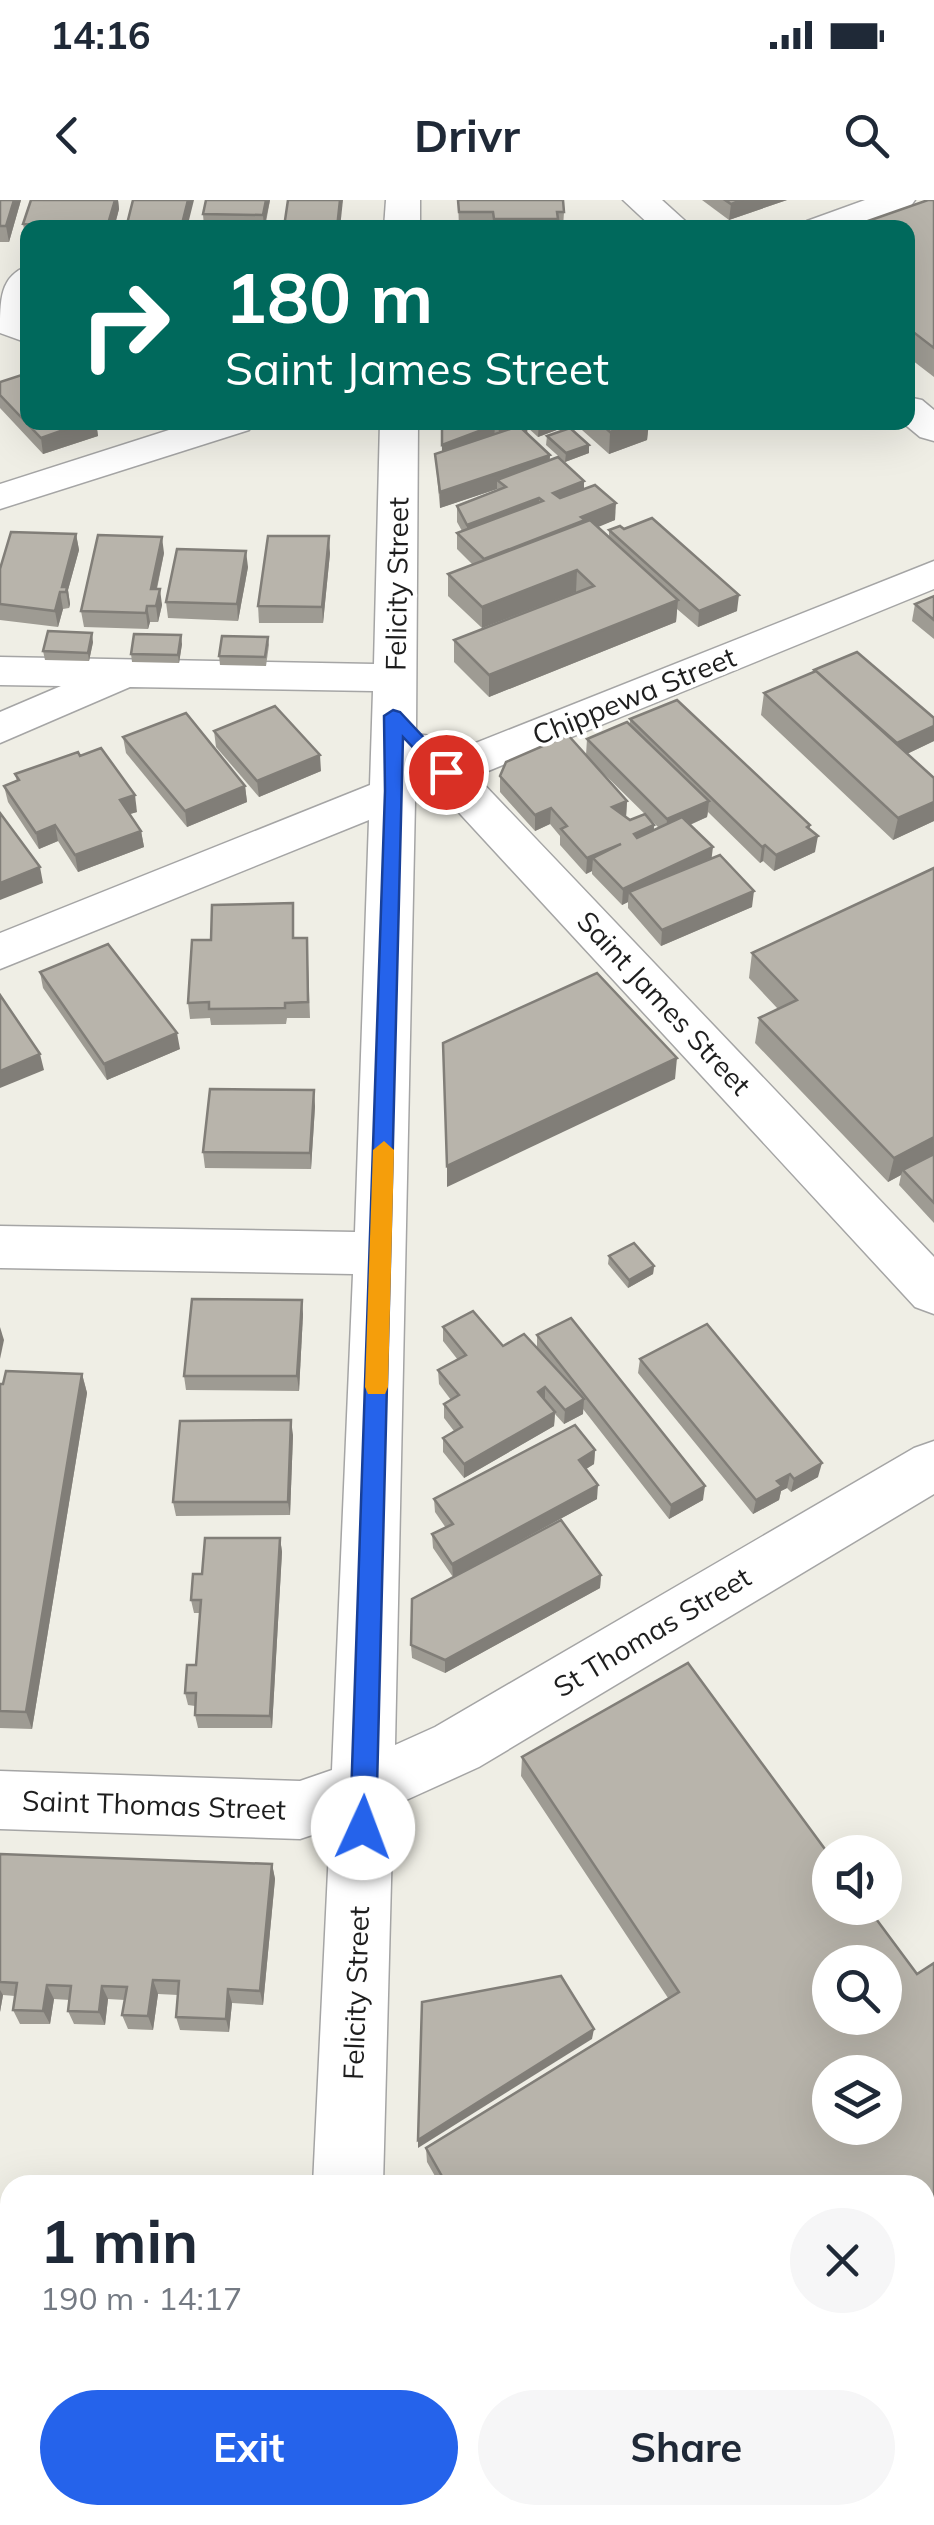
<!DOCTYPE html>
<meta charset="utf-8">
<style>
:root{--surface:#fff;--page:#f6f6f7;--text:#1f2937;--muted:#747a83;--accent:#2563eb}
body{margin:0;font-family:Mulish,sans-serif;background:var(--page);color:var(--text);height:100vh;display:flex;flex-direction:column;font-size:38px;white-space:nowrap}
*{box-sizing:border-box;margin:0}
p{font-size:32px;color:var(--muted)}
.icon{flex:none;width:55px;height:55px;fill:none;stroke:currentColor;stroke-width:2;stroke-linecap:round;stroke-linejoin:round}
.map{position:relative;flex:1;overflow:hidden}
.sheet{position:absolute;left:0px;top:1975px;width:935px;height:350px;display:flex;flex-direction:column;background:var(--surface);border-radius:30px 30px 0 0;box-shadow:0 10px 40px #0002}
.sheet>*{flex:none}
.banner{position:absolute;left:20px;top:20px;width:895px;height:210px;border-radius:20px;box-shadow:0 10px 40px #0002;background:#00695c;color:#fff;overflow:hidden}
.buttons{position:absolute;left:812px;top:1635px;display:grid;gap:20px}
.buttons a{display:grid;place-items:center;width:90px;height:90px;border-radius:50%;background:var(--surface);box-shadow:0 10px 40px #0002;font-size:50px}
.pin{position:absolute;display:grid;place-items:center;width:85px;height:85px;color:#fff;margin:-42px;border:5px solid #fff;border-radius:50%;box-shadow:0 2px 10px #0007}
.me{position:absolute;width:110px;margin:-55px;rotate:2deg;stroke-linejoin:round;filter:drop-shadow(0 0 8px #0008)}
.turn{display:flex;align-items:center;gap:35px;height:210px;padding:0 40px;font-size:45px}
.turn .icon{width:130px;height:130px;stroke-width:2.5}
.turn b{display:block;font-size:70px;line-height:85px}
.round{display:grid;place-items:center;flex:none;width:105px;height:105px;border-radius:52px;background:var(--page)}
.head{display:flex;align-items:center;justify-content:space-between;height:170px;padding:0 40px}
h1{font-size:60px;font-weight:700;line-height:75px}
.action{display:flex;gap:20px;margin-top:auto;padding:20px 40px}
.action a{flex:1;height:115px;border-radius:60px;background:var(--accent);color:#fff;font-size:40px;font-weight:700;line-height:115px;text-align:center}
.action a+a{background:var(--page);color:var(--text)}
.status{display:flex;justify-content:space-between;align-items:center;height:70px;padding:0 50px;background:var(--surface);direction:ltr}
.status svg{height:28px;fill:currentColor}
header{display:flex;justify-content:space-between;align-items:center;height:130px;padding:0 40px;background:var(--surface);font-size:45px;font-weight:700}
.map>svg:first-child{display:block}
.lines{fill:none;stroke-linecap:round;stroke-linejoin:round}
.minor-casing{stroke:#a5a5a5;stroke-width:3}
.minor{fill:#fff;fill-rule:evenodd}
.wall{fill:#9e9b93;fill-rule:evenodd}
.shaded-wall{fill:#817e78}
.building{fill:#b8b4ab;stroke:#817e78;stroke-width:2.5;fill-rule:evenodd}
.route{fill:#2563eb;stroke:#184099;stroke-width:2.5}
.slow{fill:#f59e0b}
.labels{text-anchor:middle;stroke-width:8;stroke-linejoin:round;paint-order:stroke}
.street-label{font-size:28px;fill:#1e1e1e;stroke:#fff}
</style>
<div class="status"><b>14:16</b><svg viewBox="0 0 49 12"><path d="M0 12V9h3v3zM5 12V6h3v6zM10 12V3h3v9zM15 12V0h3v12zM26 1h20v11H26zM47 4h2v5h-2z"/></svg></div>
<header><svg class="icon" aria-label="back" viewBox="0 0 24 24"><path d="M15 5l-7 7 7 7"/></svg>Drivr<svg class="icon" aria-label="search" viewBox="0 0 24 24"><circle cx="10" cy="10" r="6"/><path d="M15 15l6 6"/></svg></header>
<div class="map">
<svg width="934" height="2325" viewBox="0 0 934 2325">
<rect width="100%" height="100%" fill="#efeee5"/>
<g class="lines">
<g class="minor-casing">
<g id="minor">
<path d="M386,0H420V28H384Z"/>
<path d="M623,0H662L693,28H653Z"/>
<path d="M865,0H915L910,7L854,28H802L807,21Z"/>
<path d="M28,66V104L23,116L28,118V143L0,133C0,99 0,76 28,66Z"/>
<path d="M908,197L922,200L934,210V241L920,237L902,222H908Z"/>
<path d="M194,222H254L249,230L0,309V284Z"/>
<path d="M380,222H418L416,534L439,537L453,552L934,361V389L476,576L934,1057V1114L915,1107L439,591L415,601L395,1545L435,1527L914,1248L934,1241V1294L479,1567L393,1606L383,1985H313L330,1629L300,1639L0,1629V1571L300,1581L332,1570L353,1074L0,1068V1026L355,1032L369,620L0,769V733L370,585L373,491L130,487L0,543V512L61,486L0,485V457L374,464Z"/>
<rect x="303" y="2315" width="76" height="10"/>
<path d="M493,2315H571L575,2325H498Z"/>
<path d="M587,2315H672L667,2325H583Z"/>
</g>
</g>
<use href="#minor" class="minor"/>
</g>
<g class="wall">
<path d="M0,0H21L9,42H0Z"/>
<path d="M31,0H118L119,9L114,28H28V41L26,40L23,24Z"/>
<path d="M270,0L265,28H204L203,14Z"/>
<path d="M458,0L564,12L563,28H459Z"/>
<path d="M702,0H787L729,20Z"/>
<path d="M934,0V177L908,157V28Z"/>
<path d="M0,182L28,222H96L98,236L43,254L0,208Z"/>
<path d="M441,222H563L562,228L538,237L527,227V233L550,255L549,261L584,289L615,320L598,326L609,336V330L737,411L698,427L677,409L676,422L489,497L454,462V440L576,393L482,428L448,396V374L473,365L457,349V333L462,331L457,322V306L497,291V289L440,308L435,254L442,251Z"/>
<path d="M573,222H649L647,240L609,254Z"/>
<path d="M547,236L589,245V253L565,262L546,245Z"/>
<path d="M76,334L79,350L68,390L70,404L69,408L63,409L58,427L0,420V369Z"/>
<path d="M164,353L157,389L162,405L158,422H150L148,429L84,427L81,411Z"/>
<path d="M330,353L323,423H259L258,406Z"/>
<path d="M248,367L238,421L168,418L166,402Z"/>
<path d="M934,396V439L912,421L915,404Z"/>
<path d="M268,437L269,445L266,466L220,465L219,456Z"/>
<path d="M93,442L89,461L45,460L43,451Z"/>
<path d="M182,444L179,463L132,462L131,454Z"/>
<path d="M764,493L934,518V541L907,554L934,578V621L893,640L761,515Z"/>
<path d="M630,519L810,625L809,629L815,652L774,671L763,661L760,663L708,612L707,617L690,625L712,658L752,707L661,746L628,708V702L622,705L592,674V671L586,674L560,645V636L550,624L535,631L500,592V576L586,555L587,539L630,524ZM590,560L659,628L654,630V625L630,620L626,617L627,601Z"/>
<path d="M214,531L321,571L259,597L216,547Z"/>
<path d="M123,537L245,586L247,602L187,627L126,553Z"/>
<path d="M15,574L137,612L130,614L141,631L144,647L78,672L58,641L39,649L8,602L4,586L17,581Z"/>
<path d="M934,668V1023L899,985L901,975L888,982L755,843L759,818L778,809L749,778L752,753Z"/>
<path d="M293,703L294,738H307L310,818H287L286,824L211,825L210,818L190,819L188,803L211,740Z"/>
<path d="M40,772L180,849L107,880L43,788Z"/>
<path d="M315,906L311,969L205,968L203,952Z"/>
<path d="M609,1056L654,1066L653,1074L628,1088L608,1064Z"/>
<path d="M303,1114L299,1191L186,1190L184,1176Z"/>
<path d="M443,1127L503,1146L537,1148V1135L703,1300L669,1319L583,1209V1214L564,1224L555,1214L554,1226L464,1278L443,1252V1238L454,1231L444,1218V1204L451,1200L439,1184L438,1170L458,1160L443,1141Z"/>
<path d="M640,1159L818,1277L791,1292L787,1288L781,1291L779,1300L753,1314L638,1173Z"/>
<path d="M82,1174L87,1193L32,1529L0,1528V1184Z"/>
<path d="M293,1235L290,1315L176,1316L173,1302Z"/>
<path d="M595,1250L594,1264L586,1269L597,1299L453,1377L433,1348L432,1334L446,1328L435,1312L434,1299Z"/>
<path d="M280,1338L282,1352L272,1528H198L195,1515V1506L188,1505L185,1493L196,1465L200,1413H194L191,1400L202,1374Z"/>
<path d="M601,1375L600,1388L445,1473L412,1458L411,1445Z"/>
<path d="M522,1557L917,1774L934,1763V2028L925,2034V1985H440L427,1962L426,1948L668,1798L521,1576Z"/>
<path d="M0,1654L272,1664L275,1679L263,1805L232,1803L229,1832L180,1830L176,1817L178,1795L158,1794L153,1830L128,1829L122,1815L125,1800L108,1799L105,1825L74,1824L68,1811L70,1800L54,1799L50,1824H20L13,1810L15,1796L3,1795L0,1812Z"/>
</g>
<g class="shaded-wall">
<path d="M14,0H21L9,42L6,26Z"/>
<path d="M115,0H118L119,9L114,28H104Z"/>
<path d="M188,0H194L187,28H181Z"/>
<path d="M266,0H270L264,28L263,15Z"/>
<path d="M340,0H343L340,28H337Z"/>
<path d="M743,0H787L729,20L731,4Z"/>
<path d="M86,222H96L98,236L43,254L41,238Z"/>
<path d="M117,222H140L118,230Z"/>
<path d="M518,222H528L527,235L499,245V229Z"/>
<path d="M539,222H563L562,228L538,237Z"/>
<path d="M638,222H649L647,240L609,254L610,232Z"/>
<path d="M495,225L494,241L442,261V245Z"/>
<path d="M589,245V253L565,262L566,253Z"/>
<path d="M550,255L549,271L497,280V289L440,308V292Z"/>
<path d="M584,281V297L553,309V293Z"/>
<path d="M539,298V314L467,341V325Z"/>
<path d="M616,303L615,320L484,375V359L581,317Z"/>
<path d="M76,334L79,350L68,390L70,404L69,408L66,392L62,387Z"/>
<path d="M329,336L330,353L323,423L322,407Z"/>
<path d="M162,337L164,353L153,405L151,389Z"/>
<path d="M246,351L248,367L238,421L237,404Z"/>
<path d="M577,370L576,392L482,428V407Z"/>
<path d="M160,389L162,405L158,422L156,406Z"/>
<path d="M60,392L63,409L58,427L55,411Z"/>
<path d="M739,395L737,411L698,427L699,411Z"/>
<path d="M678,400L676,422L489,497V475Z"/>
<path d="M147,406L150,422L148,429L146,413Z"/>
<path d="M92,433L93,442L89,461L88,453Z"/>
<path d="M181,435L182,444L179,463L178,455Z"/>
<path d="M934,526V541L894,560L897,543Z"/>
<path d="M320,555L321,571L259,597L257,581Z"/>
<path d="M245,586L247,602L187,627L185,611Z"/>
<path d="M135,595L137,612L123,616L120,600Z"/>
<path d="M627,601L626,617L612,607Z"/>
<path d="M709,601L707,617L666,635L667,619Z"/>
<path d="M934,602V621L893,640L898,618Z"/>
<path d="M551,608L550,624L535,631V615Z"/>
<path d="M55,625L58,641L39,649L36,633Z"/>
<path d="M654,625L653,641L632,650L634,634Z"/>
<path d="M810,625L807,641L818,636L815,652L774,671L776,655Z"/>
<path d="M141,631L144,647L78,672L75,655Z"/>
<path d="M621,644L593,658L592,671L586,674L587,658Z"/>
<path d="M765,645L763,661L760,663L762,647Z"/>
<path d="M713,647L711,663L629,692L628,702L622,705L623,689Z"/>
<path d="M40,667L43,683L0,700V683Z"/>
<path d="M754,691L752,707L661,746L662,730Z"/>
<path d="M177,833L180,849L107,880L104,864Z"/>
<path d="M40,854L44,870L0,888V871Z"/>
<path d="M677,858L675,879L447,987V966Z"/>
<path d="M314,890L315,906L311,969L310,953Z"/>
<path d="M934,937V958L903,970L901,975L888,982L894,958Z"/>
<path d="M654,1066L653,1074L628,1088L629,1080Z"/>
<path d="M302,1100L303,1114L299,1191L297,1176Z"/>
<path d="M0,1127L4,1140L0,1159Z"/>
<path d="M82,1174L87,1193L32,1529L26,1512Z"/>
<path d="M545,1187V1201L538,1192Z"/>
<path d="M584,1199L583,1214L564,1224L565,1210Z"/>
<path d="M555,1212L554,1226L464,1278V1264Z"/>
<path d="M291,1220L293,1235L290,1315L288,1302Z"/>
<path d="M595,1250L594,1264L578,1274L579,1260Z"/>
<path d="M822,1263L818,1277L791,1292L794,1279Z"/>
<path d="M790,1274L787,1288L781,1291L779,1300L753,1314L756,1300L777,1281Z"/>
<path d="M598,1285L597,1299L453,1377L452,1364Z"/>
<path d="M705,1286L703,1300L669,1319L671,1305Z"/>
<path d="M280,1338L282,1352L272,1528L270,1516Z"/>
<path d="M601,1375L600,1388L445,1473V1460Z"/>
<path d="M272,1664L275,1679L263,1805L260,1791Z"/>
<path d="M153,1780L158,1794L153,1830L148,1816Z"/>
<path d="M47,1785L54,1799L50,1824L43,1811Z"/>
<path d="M102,1786L108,1799L105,1825L99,1812Z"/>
<path d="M228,1789L232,1803L229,1832L226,1819Z"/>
<path d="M0,1790L3,1795L0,1812Z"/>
<path d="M594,1829L592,1839L418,1948V1940Z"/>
<path d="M934,2022V2028L925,2034V2028Z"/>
<rect x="231" y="2315" width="5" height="10"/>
</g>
<g class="building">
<path d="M0,0H14L6,26H0Z"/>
<path d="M31,0H115L107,27L104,28H66L23,24Z"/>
<path d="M133,0H188L181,28H126Z"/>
<path d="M206,0H266L263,15L203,14Z"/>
<path d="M288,0H340L337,28L284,27Z"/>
<path d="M458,0H563L564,12H557L558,19H494L493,12H459Z"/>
<path d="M725,0H743L731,4Z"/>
<path d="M928,0H934V148L908,128V28H848Z"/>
<path d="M28,173V222H86L41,238L0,195V182Z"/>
<path d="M442,222H518L499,229L495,225L442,245Z"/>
<path d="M599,222H638L610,232Z"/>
<path d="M519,226L550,255L440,292L435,254Z"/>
<path d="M570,228L589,245L566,253L547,236Z"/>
<path d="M558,257L584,281L553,293L560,298L595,285L616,303L581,317L585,320L484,359L457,333L543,301L539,298L467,325L457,306L506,287L497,280Z"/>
<path d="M652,318L739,395L699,411L609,330L620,326L624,329Z"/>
<path d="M590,320L678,400L489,475L454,440L594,386L577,370L482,407L448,374Z"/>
<path d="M11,332L76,334L62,387H67L66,392H60L55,411L0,404V369Z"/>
<path d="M98,335L162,337L151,389H160L156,406H147L146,413L81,411Z"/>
<path d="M268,336H329L322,407L258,406Z"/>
<path d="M177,349L246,351L237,404L166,402Z"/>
<path d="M934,396V420L915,404Z"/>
<path d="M48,431L92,433L88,453L43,451Z"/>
<path d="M134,434L181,435L178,455L131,454Z"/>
<path d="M222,436L268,437L265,457L219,456Z"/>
<path d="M857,452L934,518V526L897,543L814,470Z"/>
<path d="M816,471L934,578V602L898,618L764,493Z"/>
<path d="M677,500L810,625L807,627L818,636L776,655L765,645L762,647L630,519Z"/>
<path d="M275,506L320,555L257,581L214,531Z"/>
<path d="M186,513L245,586L185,611L123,537Z"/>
<path d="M627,522L709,601L667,619L587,539Z"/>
<path d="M568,535L627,601L612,607L630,620L645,614L654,625L634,634L637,638L682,617L713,647L623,689L593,658L621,644L587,658L561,629L567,626L551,608L535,615L500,576L506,562Z"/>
<path d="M101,548L135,595L120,600L141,631L75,655L55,625L36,633L4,586L19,580L15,574L78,552L80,556Z"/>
<path d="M0,613L40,667L0,683Z"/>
<path d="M720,655L754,691L662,730L629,692Z"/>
<path d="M934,668V937L894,958L759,818L797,800L752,753Z"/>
<path d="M293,703V738H307L308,802L285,803V808L209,809V802L188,803L192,740H211L212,705Z"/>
<path d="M108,744L177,833L104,864L40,772Z"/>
<path d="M597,773L677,858L447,966L443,843Z"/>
<path d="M0,795L40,854L0,871Z"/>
<path d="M210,889L314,890L310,953L203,952Z"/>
<path d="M934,954V1003L903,970Z"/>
<path d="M634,1043L654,1066L629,1080L609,1056Z"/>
<path d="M192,1099L302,1100L297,1176H184Z"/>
<path d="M473,1111L503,1146L524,1134L584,1199L565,1210L545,1187L538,1192L555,1212L464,1264L443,1238L462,1227L444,1204L459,1195L438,1170L466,1155L443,1127Z"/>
<path d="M571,1118L705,1286L671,1305L537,1135Z"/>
<path d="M707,1124L822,1263L794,1279L790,1274L777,1281L782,1286L756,1300L640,1159Z"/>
<path d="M6,1171L82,1174L26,1512L0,1511V1184H3Z"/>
<path d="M291,1220L288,1302H173L180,1221Z"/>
<path d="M575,1225L595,1250L579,1260L598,1285L452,1364L432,1334L453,1324L434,1299Z"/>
<path d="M561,1320L601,1375L445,1460L411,1445L412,1399Z"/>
<path d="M205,1338H280L270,1516L195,1515L196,1493H185L187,1465H196L201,1400H191L193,1374H202Z"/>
<path d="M688,1463L830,1656V1708H868L917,1774L934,1763V2022L925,2028V1985H447L426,1948L679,1792L522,1557ZM830,1762H885V1818H830ZM830,1872H885V1928H830Z"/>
<path d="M0,1654L272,1664L260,1791L228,1789L226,1819L176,1817L179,1781L153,1780L148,1816L122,1815L127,1787L102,1786L99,1812L68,1811L71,1786L47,1785L43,1811L13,1810L17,1783L0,1782Z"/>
<path d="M561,1776L594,1829L418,1940L422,1802Z"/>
<path d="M0,2252H10V2315H231V2325H0Z"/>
<path d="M749,2315H916L923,2325H735Z"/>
</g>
<path class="route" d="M393,510L400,512L456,572L453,576H440L403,537L376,1628L372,1637L363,1640L354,1637L350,1628L385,591L384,516Z"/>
<path class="slow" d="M384,941L394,950L388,1187L385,1194H368L365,1187L373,950Z"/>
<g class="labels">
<g class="street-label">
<text transform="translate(397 384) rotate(-89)" y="10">Felicity Street</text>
<text transform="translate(634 496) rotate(-22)" y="10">Chippewa Street</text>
<text transform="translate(664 803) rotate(47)" y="10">Saint James Street</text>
<text transform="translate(652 1432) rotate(-31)" y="10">St Thomas Street</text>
<text transform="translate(154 1605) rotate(2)" y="10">Saint Thomas Street</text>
<text transform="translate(356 1793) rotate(-88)" y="10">Felicity Street</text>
</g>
</g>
</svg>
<div class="buttons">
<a><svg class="icon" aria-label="sound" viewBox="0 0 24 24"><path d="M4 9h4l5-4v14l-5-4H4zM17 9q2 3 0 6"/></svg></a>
<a><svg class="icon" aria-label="search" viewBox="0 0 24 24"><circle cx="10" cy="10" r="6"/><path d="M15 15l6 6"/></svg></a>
<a><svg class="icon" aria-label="layers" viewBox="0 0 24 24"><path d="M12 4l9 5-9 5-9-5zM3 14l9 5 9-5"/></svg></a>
</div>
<div class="pin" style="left:446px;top:572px;background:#d93025"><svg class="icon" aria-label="arrive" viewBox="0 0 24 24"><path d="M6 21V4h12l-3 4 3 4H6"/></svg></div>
<svg class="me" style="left:363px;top:1628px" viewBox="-20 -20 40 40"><circle r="19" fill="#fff"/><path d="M0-13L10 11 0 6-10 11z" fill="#2563eb"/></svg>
<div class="banner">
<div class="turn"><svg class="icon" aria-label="right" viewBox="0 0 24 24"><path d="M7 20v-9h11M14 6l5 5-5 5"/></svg><div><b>180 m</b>Saint James Street</div></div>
</div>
<section class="sheet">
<div class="head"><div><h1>1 min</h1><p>190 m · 14:17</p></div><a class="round"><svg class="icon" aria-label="close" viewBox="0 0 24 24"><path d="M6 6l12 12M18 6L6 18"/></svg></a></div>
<div class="action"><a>Exit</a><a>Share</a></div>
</section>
</div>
